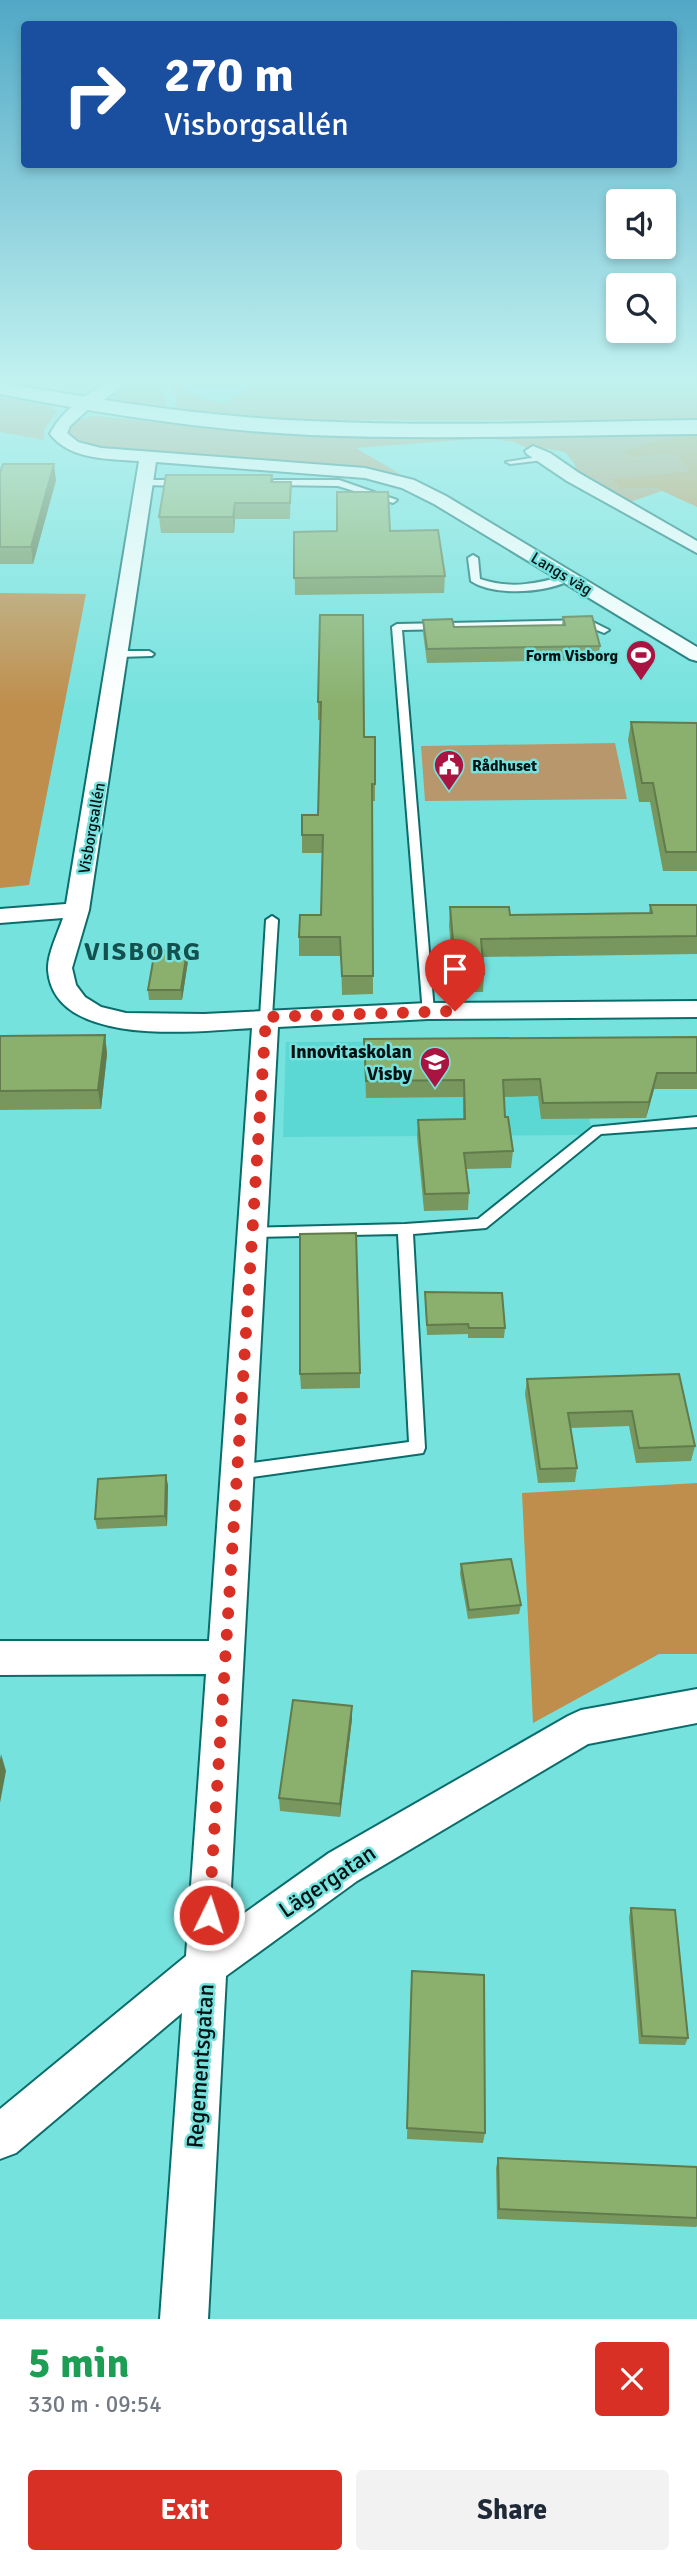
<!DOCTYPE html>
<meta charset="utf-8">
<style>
:root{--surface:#fff;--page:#f2f2f3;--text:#1f2937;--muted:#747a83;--accent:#d93025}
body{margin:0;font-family:Signika,sans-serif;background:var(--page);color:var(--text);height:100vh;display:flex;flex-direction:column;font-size:26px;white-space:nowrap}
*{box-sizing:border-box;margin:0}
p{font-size:23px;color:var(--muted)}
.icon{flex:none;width:38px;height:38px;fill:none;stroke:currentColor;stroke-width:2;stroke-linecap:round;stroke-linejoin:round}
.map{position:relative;height:2319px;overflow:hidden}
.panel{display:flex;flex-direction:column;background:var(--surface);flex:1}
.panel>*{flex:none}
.top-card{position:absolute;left:21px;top:21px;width:656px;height:147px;border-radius:7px;box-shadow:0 4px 10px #0003;background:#1a4fa0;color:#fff;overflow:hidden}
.buttons{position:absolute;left:606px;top:189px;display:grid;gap:14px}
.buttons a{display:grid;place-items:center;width:70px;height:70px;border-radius:7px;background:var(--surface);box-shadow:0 4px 10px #0003;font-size:35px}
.pin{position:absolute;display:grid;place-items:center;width:60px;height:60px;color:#fff;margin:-72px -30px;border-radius:50% 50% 50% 0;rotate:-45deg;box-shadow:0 0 7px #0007}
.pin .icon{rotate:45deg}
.me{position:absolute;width:77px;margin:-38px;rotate:4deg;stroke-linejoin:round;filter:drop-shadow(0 0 5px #0008)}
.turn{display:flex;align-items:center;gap:24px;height:147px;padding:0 28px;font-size:32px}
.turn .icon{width:91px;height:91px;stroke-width:2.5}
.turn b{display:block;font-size:49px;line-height:60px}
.round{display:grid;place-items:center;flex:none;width:74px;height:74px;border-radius:7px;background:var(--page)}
.headline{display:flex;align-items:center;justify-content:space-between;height:119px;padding:0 28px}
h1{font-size:42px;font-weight:700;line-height:52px;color:#1e9e55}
.primary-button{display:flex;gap:14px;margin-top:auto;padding:14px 28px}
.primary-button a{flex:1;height:80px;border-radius:7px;background:var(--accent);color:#fff;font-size:28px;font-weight:700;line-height:80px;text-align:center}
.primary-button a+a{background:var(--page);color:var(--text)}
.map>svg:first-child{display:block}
.built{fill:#5bd8d4}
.green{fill:#b9976c}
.forest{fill:#bf8e4c}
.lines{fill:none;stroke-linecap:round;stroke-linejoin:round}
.service-casing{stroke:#0b6d6b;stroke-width:4}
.minor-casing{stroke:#0b6d6b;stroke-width:4}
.tertiary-casing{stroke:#0b6d6b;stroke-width:3}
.secondary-casing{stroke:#0b6d6b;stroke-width:4}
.service{fill:#fff;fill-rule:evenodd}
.minor{fill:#fff;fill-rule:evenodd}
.tertiary{fill:#fff;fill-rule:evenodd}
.secondary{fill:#fff;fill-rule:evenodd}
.wall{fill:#78975e}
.shaded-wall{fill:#617b4c}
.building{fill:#8bb06d;stroke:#617b4c;stroke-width:2}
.route{stroke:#d93025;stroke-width:12;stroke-dasharray:0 21.6}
.labels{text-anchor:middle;stroke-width:5;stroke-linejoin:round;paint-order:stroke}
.far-street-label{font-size:16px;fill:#001212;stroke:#76e2de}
.far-poi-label{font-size:16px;font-weight:bold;fill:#001212;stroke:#76e2de;text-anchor:end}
.poi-label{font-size:19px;font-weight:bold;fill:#001212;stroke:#76e2de;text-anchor:end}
.near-street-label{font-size:23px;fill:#001212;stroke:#76e2de}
.district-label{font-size:26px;font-weight:bold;letter-spacing:2px;fill:#13514f;stroke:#76e2de}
</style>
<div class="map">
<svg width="697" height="2319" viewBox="0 0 697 2319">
<rect width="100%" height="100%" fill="#76e2de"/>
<g class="built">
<path d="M182,380H260L225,403L196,398L184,387Z"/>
<path d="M577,1041L592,1135L283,1137L286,1042Z"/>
</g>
<g class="green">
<path d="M136,380H157L167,404L162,409L122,404L115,400V395Z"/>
<path d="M182,380C187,399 208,400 225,403L260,380H697V420H278L173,411C180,399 174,392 167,381Z"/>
<path d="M0,397L50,406L57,411L44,430V440L0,432Z"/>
<path d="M96,416L280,434L353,436L684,433L619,451L630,458L675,454L689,471L611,478L620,489L656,488L662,491L624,504L578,476L574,463L565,452L549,449L533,451L514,442L487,438L356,448L400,474L363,468L118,451C100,448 80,448 68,433C75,419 82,418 96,416Z"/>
<path d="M615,743L627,799L425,801L421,746Z"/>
</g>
<g class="forest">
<path d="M684,433H697V507L656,488L620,489L611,478L689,471L675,454L630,458L619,451Z"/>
<path d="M0,593L86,594L29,885L0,888Z"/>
<path d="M697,1483V1654H659L533,1723L522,1493Z"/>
</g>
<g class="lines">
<g class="service-casing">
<g id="service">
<path d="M549,455L553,457L552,459L510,464L506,462Z"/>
<path d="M140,480H184L188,483L184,486L143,485L140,484Z"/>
<path d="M274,480H339L397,500L393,503L338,486L271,485L270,483Z"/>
<path d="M473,555L478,558L480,579C511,590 539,583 569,575L574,578C550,593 495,597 471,581L468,558Z"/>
<path d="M589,620L609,630L604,633L587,626L402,630L434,1011L433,1014H423L392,627L397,624Z"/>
<path d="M149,651L154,654L152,656L118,657L113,654L118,651Z"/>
<path d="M272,916L278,920L272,1017L266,1021L260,1017L266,920Z"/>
<path d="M697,1117V1127L601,1134L486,1228L413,1234L425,1448L423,1453L238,1479L232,1477L230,1472L232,1467L238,1465L409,1442L398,1234L252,1237L247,1236L245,1232L247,1228L405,1224L478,1219L593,1127Z"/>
</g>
</g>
<g class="minor-casing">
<g id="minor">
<path d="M86,399L94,404L70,426L67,433L78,442L101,448L365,468L414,480L446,496L697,647V661L690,659L434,504L402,488L365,478L156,462L89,910L72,968L76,985L85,997L101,1007L126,1013L204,1014L428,1003L697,1001V1017L428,1019L278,1027L229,1924L329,1853L568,1716L581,1710L697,1689V1723L588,1744L357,1881L226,1976L208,2319H160L182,2013L16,2153L0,2159V2109L186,1956L206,1674L0,1675V1641H209L252,1028C199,1031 54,1049 48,970C47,955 58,933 63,918L0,923V909L66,904L139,461C109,459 70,460 50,434C57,420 71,404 86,399Z"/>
<path d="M533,446L550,453L579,473L697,541V553L567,481L527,454L525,451Z"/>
</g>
</g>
<g class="tertiary-casing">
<path id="tertiary" d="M109,380H131L93,408H79L76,404L79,400Z"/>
</g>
<g class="secondary-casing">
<path id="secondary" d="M0,382C102,401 206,417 310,421C439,427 568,422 697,420V434C568,435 439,440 310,435C206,430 102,414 0,394Z"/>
</g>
<use href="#service" class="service"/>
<use href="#minor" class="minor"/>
<use href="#tertiary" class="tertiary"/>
<use href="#secondary" class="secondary"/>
</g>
<g class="wall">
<path d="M0,473L56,480L33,564H0Z"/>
<path d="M272,482H291L290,519H235L234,533H161L159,517Z"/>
<path d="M390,531L445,576L444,593L295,595L294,532Z"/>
<path d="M320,615L364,737H375V801H372L373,994L342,995L341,956H299V937L321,915L322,853H302V835L318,815L321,720H318V702Z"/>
<path d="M563,617L600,646L598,660L427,663L423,633V620L454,627L562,625Z"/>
<path d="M631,722L697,723V871H663L650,802H639L628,740Z"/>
<path d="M650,905H697V954L482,957L484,974L483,992H455L449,926L450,907L510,915L649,913Z"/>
<path d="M187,951L188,961L182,1000H149L148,990Z"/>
<path d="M105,1035L107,1054L101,1109L0,1110V1036Z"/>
<path d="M697,1037V1089H654L646,1118L541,1119L538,1096L504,1097L505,1117L513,1151L511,1168L466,1169L469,1193L468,1210L424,1211L417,1137L418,1120L463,1119V1097L366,1098L364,1039Z"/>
<path d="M425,1292L505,1328L504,1338H468V1334L427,1335L425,1302Z"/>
<path d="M360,1373V1388L301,1389L300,1374Z"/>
<path d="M679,1374L695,1446L691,1461L636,1463L629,1426L571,1428L577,1468L575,1482L538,1483L525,1394L527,1379Z"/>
<path d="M168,1485L167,1526L97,1529L95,1519Z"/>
<path d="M461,1564L521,1605L519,1614L468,1619L460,1574Z"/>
<path d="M352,1706V1719L340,1817L280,1811L279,1798Z"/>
<path d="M631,1908L688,2038L685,2045L639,2044L629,1917Z"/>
<path d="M411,1983L485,2133L483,2143L407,2139Z"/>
<path d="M498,2158L697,2171V2226L696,2227L497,2219L496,2168Z"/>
</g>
<g class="shaded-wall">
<path d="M54,464L56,480L33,564L31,547Z"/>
<path d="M235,503V519L234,533L233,517Z"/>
<path d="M187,951L188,961L182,1000L181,990Z"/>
<path d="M105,1035L107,1054L101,1109L98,1090Z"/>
<path d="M657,1073L654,1089L646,1118L649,1102Z"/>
<path d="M166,1475L168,1485L167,1526L165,1516Z"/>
<path d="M352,1706V1719L340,1817V1804Z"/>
<path d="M1,1754L6,1771L0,1803V1760Z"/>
</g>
<g class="building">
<path d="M3,464H54L31,547H0V473Z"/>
<path d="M166,475H272L271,482H291L290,503H235L233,517H159Z"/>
<path d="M337,492H388L390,531L438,530L445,576L294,578V532L337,531Z"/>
<path d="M320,615H363L364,737H375V784H372L373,976H342L340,937H299L300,915H321L323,835H302V815H318L321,702H318Z"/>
<path d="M592,616L600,646L427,649L423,620L452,619L454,627L565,625L563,617Z"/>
<path d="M631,722L697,723V852H666L653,783H642Z"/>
<path d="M650,905H697V936L481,939L484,974H456L450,907H509L510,915L652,913Z"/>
<path d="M155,950L187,951L181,990H148Z"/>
<path d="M105,1035L98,1090L0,1091V1036Z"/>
<path d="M697,1037V1073H657L649,1102L543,1103L540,1079L503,1080L505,1117H508L513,1151L464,1153L469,1193L425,1194L418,1120L465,1119L464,1080L366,1081L364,1039Z"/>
<path d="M356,1233L360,1373L300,1374V1234Z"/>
<path d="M425,1292L502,1293L505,1328H469L468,1324L427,1325Z"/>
<path d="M679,1374L695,1446L639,1448L632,1411L568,1413L577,1468L540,1469L527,1379Z"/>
<path d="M166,1475L165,1516L95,1519L98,1479Z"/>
<path d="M511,1559L521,1605L469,1610L461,1564Z"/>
<path d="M293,1700L352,1706L340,1804L279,1798Z"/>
<path d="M631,1908L675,1910L688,2038L642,2036Z"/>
<path d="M412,1971L484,1975L485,2133L407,2128Z"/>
<path d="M498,2158L697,2167V2218L499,2209Z"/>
</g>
<linearGradient id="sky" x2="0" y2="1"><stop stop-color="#51a8c6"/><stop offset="0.54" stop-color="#c1f2f0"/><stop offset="1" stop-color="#c1f2f0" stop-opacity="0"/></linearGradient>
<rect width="697" height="705" fill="url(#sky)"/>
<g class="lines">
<path class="route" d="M209,1915L266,1017L455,1011"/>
</g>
<defs>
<g id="stadium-pin" transform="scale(1.575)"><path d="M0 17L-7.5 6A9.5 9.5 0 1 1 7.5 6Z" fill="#aa1441" stroke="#76e2de"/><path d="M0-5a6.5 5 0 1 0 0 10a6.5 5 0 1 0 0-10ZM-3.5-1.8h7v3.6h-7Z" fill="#fff"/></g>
<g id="civic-pin" transform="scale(1.575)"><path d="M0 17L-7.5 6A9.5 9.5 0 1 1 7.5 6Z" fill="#aa1441" stroke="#76e2de"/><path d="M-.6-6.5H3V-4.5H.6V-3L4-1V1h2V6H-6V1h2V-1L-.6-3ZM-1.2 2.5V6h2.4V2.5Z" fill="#fff"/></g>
<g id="school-pin" transform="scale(1.575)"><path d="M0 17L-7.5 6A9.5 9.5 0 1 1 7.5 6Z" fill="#aa1441" stroke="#76e2de"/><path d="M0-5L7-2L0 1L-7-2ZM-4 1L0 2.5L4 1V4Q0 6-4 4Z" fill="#fff"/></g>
</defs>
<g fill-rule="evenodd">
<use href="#stadium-pin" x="641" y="655"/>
<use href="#civic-pin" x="449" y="765"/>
<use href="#school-pin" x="435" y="1062"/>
</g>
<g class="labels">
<g class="far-street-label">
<text transform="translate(562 573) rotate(31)" y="6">Langs väg</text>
<text transform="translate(91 828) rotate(-80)" y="6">Visborgsallén</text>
</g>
<g class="far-poi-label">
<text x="618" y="661">Form Visborg</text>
<text x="472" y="771" text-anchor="start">Rådhuset</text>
</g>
<g class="poi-label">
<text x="412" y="1058">Innovitaskolan<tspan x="412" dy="22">Visby</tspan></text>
</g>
<g class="near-street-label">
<text transform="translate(327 1881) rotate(-34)" y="8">Lägergatan</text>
<text transform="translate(200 2066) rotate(-86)" y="8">Regementsgatan</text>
</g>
<g class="district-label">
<text x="143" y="960">VISBORG</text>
</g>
</g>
</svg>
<div class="buttons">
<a><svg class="icon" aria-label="sound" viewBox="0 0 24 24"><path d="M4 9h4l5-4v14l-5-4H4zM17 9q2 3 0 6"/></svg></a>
<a><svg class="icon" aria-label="search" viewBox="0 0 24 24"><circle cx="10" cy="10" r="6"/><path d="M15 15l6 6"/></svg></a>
</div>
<div class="pin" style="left:455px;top:1011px;background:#d93025"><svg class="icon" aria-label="arrive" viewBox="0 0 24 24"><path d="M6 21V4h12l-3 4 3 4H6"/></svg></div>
<svg class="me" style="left:209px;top:1915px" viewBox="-20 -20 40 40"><circle r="17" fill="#d93025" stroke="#fff" stroke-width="3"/><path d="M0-11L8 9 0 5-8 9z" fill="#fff"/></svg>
<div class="top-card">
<div class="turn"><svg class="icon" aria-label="right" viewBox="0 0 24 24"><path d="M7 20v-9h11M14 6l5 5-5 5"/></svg><div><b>270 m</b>Visborgsallén</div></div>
</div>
</div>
<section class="panel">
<div class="headline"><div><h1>5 min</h1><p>330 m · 09:54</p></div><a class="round" style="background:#d93025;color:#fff"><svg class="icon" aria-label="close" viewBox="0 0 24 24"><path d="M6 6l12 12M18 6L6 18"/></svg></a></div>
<div class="primary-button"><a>Exit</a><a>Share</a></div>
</section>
